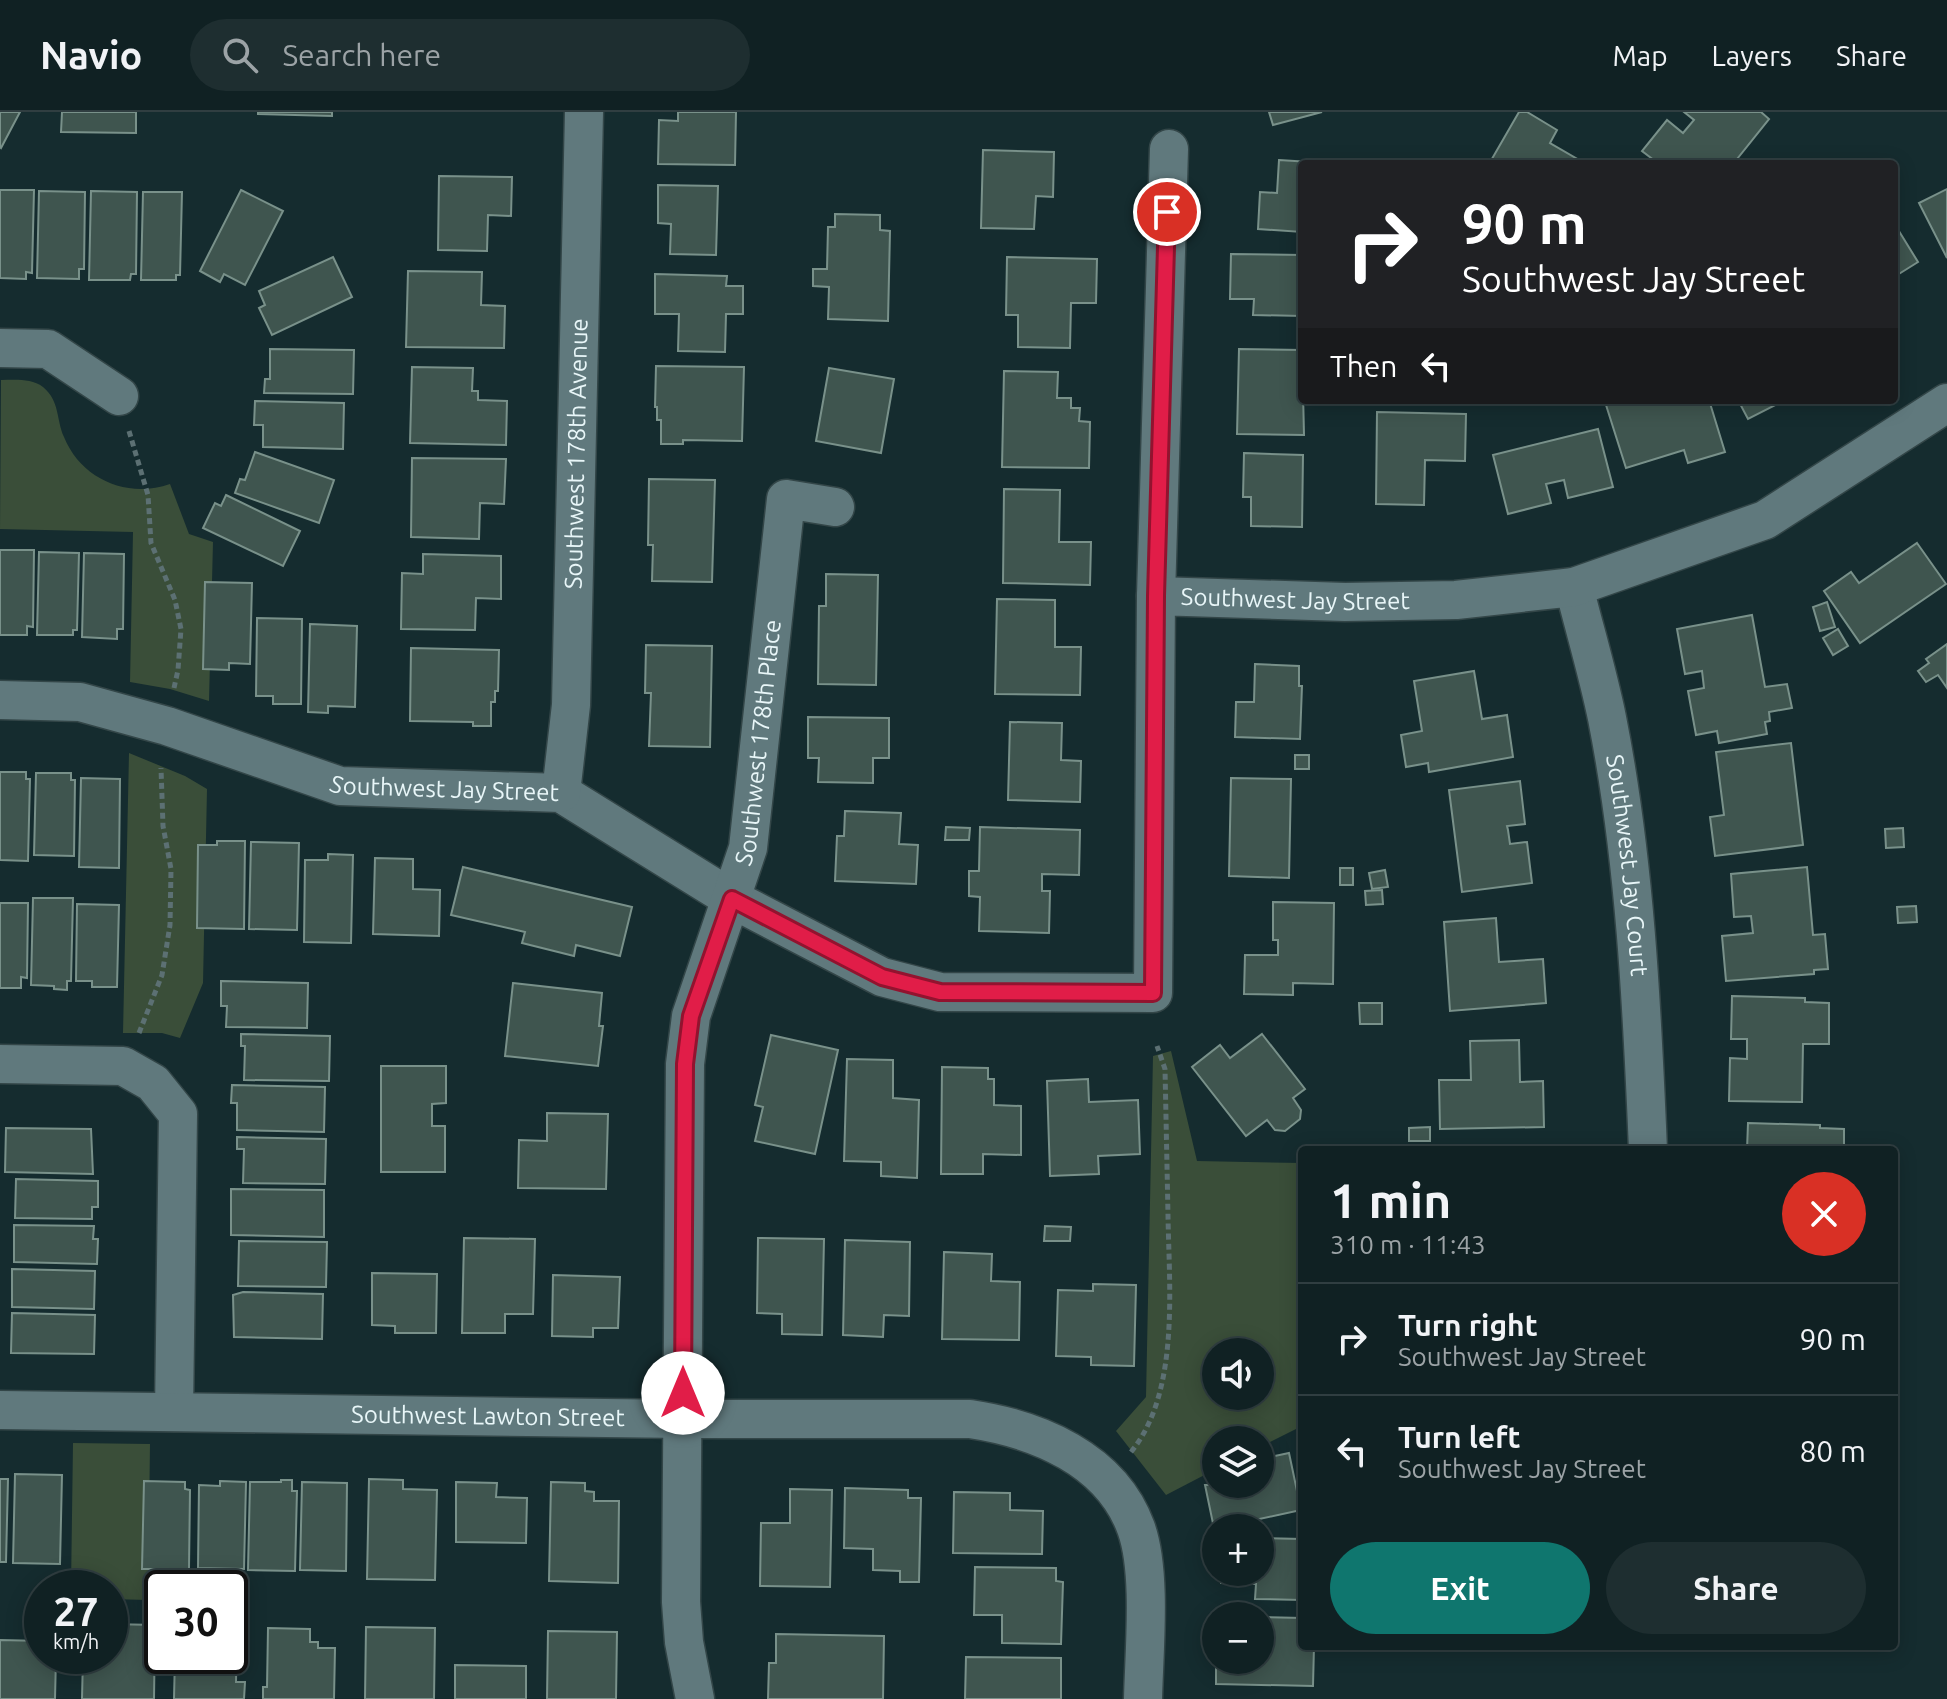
<!DOCTYPE html>
<meta charset="utf-8">
<style>
:root{--surface:#102123;--page:#1e2e30;--text:#f1f3f6;--muted:#9ca3a6;--line:#303e41;--accent:#0f766e}
body{margin:0;font-family:Ubuntu,sans-serif;background:var(--page);color:var(--text);height:100vh;display:flex;flex-direction:column;font-size:30px;white-space:nowrap}
*{box-sizing:border-box;margin:0}
p{font-size:26px;color:var(--muted)}
.icon{flex:none;width:44px;height:44px;fill:none;stroke:currentColor;stroke-width:2;stroke-linecap:round;stroke-linejoin:round}
.map{position:relative;flex:1;overflow:hidden}
.details{position:absolute;left:1298px;top:1034px;width:600px;height:504px;display:flex;flex-direction:column;background:var(--surface);border-radius:8px;box-shadow:0 4px 20px #0003,0 0 0 2px var(--line)}
.details>*{flex:none}
.hud{position:absolute;left:1298px;top:48px;width:600px;height:244px;border-radius:8px;box-shadow:0 4px 20px #0003,0 0 0 2px var(--line);background:#202124;color:#fff;overflow:hidden}
.controls{position:absolute;left:1202px;top:1226px;display:grid;gap:16px}
.controls a{display:grid;place-items:center;width:72px;height:72px;border-radius:50%;background:var(--surface);box-shadow:0 4px 20px #0003,0 0 0 2px var(--line);font-size:40px}
.speed{position:absolute;left:24px;top:1458px;display:flex;gap:16px;font-size:40px;font-weight:700;text-align:center}
.speed>*{display:grid;place-content:center;width:104px;height:104px;border-radius:50%;background:var(--surface);box-shadow:0 4px 20px #0003,0 0 0 2px var(--line);line-height:1}
.speed small{font-size:20px;font-weight:400}
.speed .limit{border:4px solid #111;border-radius:12px;background:#fff;color:#111}
.pin{position:absolute;display:grid;place-items:center;width:68px;height:68px;color:#fff;margin:-34px;border:4px solid #fff;border-radius:50%;box-shadow:0 2px 8px #0007}
.me{position:absolute;width:88px;margin:-44px;rotate:0deg;stroke-linejoin:round;filter:drop-shadow(0 0 6px #0008)}
.turn{display:flex;align-items:center;gap:28px;height:168px;padding:0 32px;font-size:36px}
.turn .icon{width:104px;height:104px;stroke-width:2.5}
.turn b{display:block;font-size:56px;line-height:68px}
.then{display:flex;align-items:center;height:76px;padding:0 32px;background:#0003;gap:16px;font-size:30px}
.round{display:grid;place-items:center;flex:none;width:84px;height:84px;border-radius:42px;background:var(--page)}
.head{display:flex;align-items:center;justify-content:space-between;height:136px;padding:0 32px}
h1{font-size:48px;font-weight:700;line-height:60px}
.primary-button{display:flex;gap:16px;margin-top:auto;padding:16px 32px}
.primary-button a{flex:1;height:92px;border-radius:48px;background:var(--accent);color:#fff;font-size:32px;font-weight:700;line-height:92px;text-align:center}
.primary-button a+a{background:var(--page);color:var(--text)}
ul{padding:0;list-style:none}
li{display:flex;align-items:center;gap:24px;height:112px;padding:0 32px;border-top:2px solid var(--line)}
li div{flex:1}
li b{display:block;font-size:30px}
li em{font-style:normal}
header{display:flex;align-items:center;gap:48px;box-sizing:border-box;height:112px;padding:0 40px;background:var(--surface);border-bottom:2px solid var(--line)}
header strong{font-size:38px}
nav{display:flex;gap:44px;margin-inline-start:auto;font-size:28px}
.search{width:560px;height:72px;background:var(--page);display:flex;align-items:center;gap:20px;box-sizing:border-box;padding:0 28px;border-radius:44px;color:var(--muted);font-size:30px}
.map>svg:first-child{display:block}
.green{fill:#3a4e39;fill-rule:evenodd}
.building{fill:#3f554f;stroke:#79918a;stroke-width:2}
.lines{fill:none;stroke-linecap:round;stroke-linejoin:round}
.minor-casing{stroke:#334648;stroke-width:41}
.path{stroke:#5c7073;stroke-width:5;stroke-dasharray:6 4;stroke-linecap:butt}
.minor{stroke:#60797d;stroke-width:38}
.route-casing{stroke:#92132f;stroke-width:20}
.route{stroke:#e11d48;stroke-width:14}
.labels{text-anchor:middle;stroke-width:8;stroke-linejoin:round;paint-order:stroke}
.street-label{font-size:24px;fill:#e8f6f8;stroke:#091314}
</style>
<header>
<strong>Navio</strong>
<div class="search"><svg class="icon" aria-label="search" viewBox="0 0 24 24"><circle cx="10" cy="10" r="6"/><path d="M15 15l6 6"/></svg>Search here</div>
<nav><a>Map</a><a>Layers</a><a>Share</a></nav>
</header>
<div class="map">
<svg width="1947" height="1587" viewBox="0 0 1947 1587">
<rect width="100%" height="100%" fill="#152c2f"/>
<g class="green">
<path d="M1,268C15,268 31,266 43,275C60,289 56,307 64,325C81,367 127,387 170,372L189,422L213,430L209,589L170,577L130,570L133,420L0,417Z"/>
<path d="M129,641L185,664L207,677L203,871L180,926L162,921H123Z"/>
<path d="M1171,939L1197,1049L1302,1051V1314L1260,1335V1328H1216V1357L1166,1383L1116,1319L1146,1285L1153,944ZM1260,1240V1284H1216V1240Z"/>
<path d="M73,1331L150,1332L148,1488L110,1487V1476H71Z"/>
</g>
<g class="building">
<path d="M0,0H20L1,36L0,35Z"/>
<path d="M62,0H136V21L61,20Z"/>
<path d="M258,0H332V4L258,2Z"/>
<path d="M678,0H736L735,53L658,52L659,8L678,9Z"/>
<path d="M1269,0H1322L1273,13Z"/>
<path d="M1519,0H1527L1557,18L1550,31L1586,52H1489Z"/>
<path d="M1684,0H1761L1769,7L1733,52H1659L1642,39L1667,8L1683,21L1694,8Z"/>
<path d="M983,38L1054,40L1053,85L1036,84L1034,117L981,116Z"/>
<path d="M1279,48L1342,52H1302V120L1258,117L1260,80L1277,81Z"/>
<path d="M439,64L512,65L511,104L488,103L487,139L438,138Z"/>
<path d="M658,73L718,74L716,143L670,142L671,112L658,111Z"/>
<path d="M1947,77V146L1919,91Z"/>
<path d="M0,78H34L32,161L26,160V167L0,166Z"/>
<path d="M241,78L283,99L245,173L224,162L220,170L200,159Z"/>
<path d="M39,79L85,80L84,157H79V167L37,166Z"/>
<path d="M91,79L137,80L136,162H131L130,168H89Z"/>
<path d="M143,80H182L180,163H176V168H141Z"/>
<path d="M835,102L880,103V118L890,119L888,209L828,207L829,175L813,174V157H827L828,115H835Z"/>
<path d="M1894,111L1918,150L1894,165Z"/>
<path d="M1231,142L1302,143V204L1253,203L1254,187H1230Z"/>
<path d="M333,145L352,185L272,223L259,196L265,193L259,179Z"/>
<path d="M1007,145L1097,147L1096,191H1071L1070,236L1018,235V203H1006Z"/>
<path d="M408,159L482,160L481,193L505,194L504,236L406,235Z"/>
<path d="M655,162L727,164L726,174H743V202H726L725,240L678,239L679,202H655Z"/>
<path d="M270,237L354,238L353,282L264,281L265,267H270Z"/>
<path d="M1239,237L1302,238L1304,323L1237,322Z"/>
<path d="M656,254L744,255L742,329L683,328V332H661V308H657V295H655Z"/>
<path d="M412,255L473,256L472,279H478V288L507,289L506,333L410,331Z"/>
<path d="M829,256L894,267L881,341L816,329Z"/>
<path d="M1004,259L1058,260L1057,286H1071V296H1080L1079,309L1090,310L1089,356L1002,355Z"/>
<path d="M1622,288H1709L1725,340L1688,351L1684,338L1626,356L1606,293Z"/>
<path d="M1738,288H1785L1748,307Z"/>
<path d="M255,289L344,291L343,337L263,335V313H254Z"/>
<path d="M1377,300L1466,302L1465,349L1425,348L1424,393L1376,392Z"/>
<path d="M1598,317L1613,375L1568,386L1564,368L1546,372L1551,391L1508,402L1493,343Z"/>
<path d="M255,340L334,368L319,411L235,381L240,367L245,368Z"/>
<path d="M1244,341L1303,343L1302,415L1251,414V385H1243Z"/>
<path d="M412,346L506,347L504,392L480,391L479,427L411,425Z"/>
<path d="M649,367L715,368L712,470L652,469L653,433H648Z"/>
<path d="M1004,377L1060,378L1059,430H1091L1090,473L1003,471Z"/>
<path d="M226,383L300,419L283,454L203,416L215,391L221,394Z"/>
<path d="M1917,431L1946,472L1860,531L1824,479L1851,460L1859,471Z"/>
<path d="M0,438H34L33,515L27,514V523H0Z"/>
<path d="M39,440L79,441L77,518H73V523H37Z"/>
<path d="M84,441L124,442L123,517H117V527L82,525Z"/>
<path d="M423,442L501,444V487L476,486L475,518L401,517L402,461L423,462Z"/>
<path d="M826,462L878,463L876,573L818,572L819,494H826Z"/>
<path d="M205,470L252,471L250,552L229,551V558L203,557Z"/>
<path d="M997,487L1055,488V535H1081L1080,583L995,582Z"/>
<path d="M1827,490L1835,515L1820,519L1813,495Z"/>
<path d="M1752,503L1765,575L1787,572L1792,596L1769,600L1770,609L1765,610L1767,622L1719,631L1717,619L1696,623L1688,579L1704,576L1702,559L1685,562L1677,517Z"/>
<path d="M257,506L302,507L301,592H273V584H256Z"/>
<path d="M310,512L357,514L355,595L328,594V601L308,600Z"/>
<path d="M1838,517L1848,534L1833,543L1823,526Z"/>
<path d="M1947,532V576L1938,563L1926,570L1918,559L1929,551L1926,547Z"/>
<path d="M646,533L712,534L710,635L649,634L651,581H645Z"/>
<path d="M411,536L499,538L498,579H495V590H491V614H473V610L410,609Z"/>
<path d="M1255,552L1299,554V574H1302L1300,627L1235,625L1236,590H1254Z"/>
<path d="M1474,559L1482,607L1507,603L1513,645L1429,660L1428,651L1406,655L1401,623L1422,619L1414,569Z"/>
<path d="M808,605L889,606V646H873V671L818,670L819,646H808Z"/>
<path d="M1010,610L1062,611L1061,648L1081,649L1080,690L1008,688Z"/>
<path d="M1791,631L1803,733L1715,744L1710,705L1724,703L1716,640Z"/>
<rect x="1295" y="643" width="14" height="14"/>
<path d="M0,660H26V667H30L28,749L0,748Z"/>
<path d="M36,661H71V668H75L74,744L34,743Z"/>
<path d="M81,666L120,667L119,756L79,755Z"/>
<path d="M1231,666L1291,667L1289,766L1229,764Z"/>
<path d="M1520,669L1525,712L1507,714L1508,718L1510,732L1527,730L1532,771L1462,780L1449,678Z"/>
<path d="M845,699L901,701L899,732L918,733L916,772L835,769L837,724H844Z"/>
<path d="M946,715L970,716L969,728H945Z"/>
<path d="M980,715L1080,718L1079,763L1042,762V779H1050L1049,821L979,819L980,785L969,784V759H979Z"/>
<path d="M1903,716L1904,735L1886,736L1885,717Z"/>
<path d="M217,729H245L244,817L197,816L198,733H217Z"/>
<path d="M251,730L299,731L297,818L249,817Z"/>
<path d="M328,742L353,743L351,831L304,830L305,748H328Z"/>
<path d="M375,746L413,747V777L440,778L439,824L373,822Z"/>
<path d="M463,755L632,795L620,844L576,833L574,844L522,831L525,820L451,803Z"/>
<path d="M1807,755L1813,823L1825,822L1828,857L1814,858V862L1726,869L1722,824L1753,821L1751,804L1734,805L1731,762Z"/>
<rect x="1340" y="756" width="13" height="17"/>
<path d="M1385,758L1388,775L1372,777L1369,761Z"/>
<path d="M1382,778L1383,792L1366,793L1365,779Z"/>
<path d="M33,786H73L71,869H67V878L54,877V874L31,873Z"/>
<path d="M1273,790L1334,791L1333,872L1293,871V883L1244,882L1245,843H1278V828H1273Z"/>
<path d="M0,791H28L27,866L21,865V876H0Z"/>
<path d="M77,792L119,793L117,875H92V869H76Z"/>
<path d="M1916,794L1917,810L1898,811L1897,795Z"/>
<path d="M1496,806L1499,850L1543,847L1546,891L1450,899L1444,810Z"/>
<path d="M221,869L308,871L307,916L226,915L227,894H221Z"/>
<path d="M513,871L602,881L599,914H603L598,954L505,944Z"/>
<path d="M1732,884L1805,886V890L1829,891V932H1803L1802,990L1729,989L1730,946L1747,947V927H1731Z"/>
<path d="M1359,891H1382V912H1360Z"/>
<path d="M241,922L330,924L329,969L244,968L245,934H241Z"/>
<path d="M1262,922L1305,977L1293,986L1301,998L1300,1007L1285,1019L1275,1018L1267,1008L1246,1024L1192,955L1220,933L1230,946Z"/>
<path d="M771,923L838,938L815,1042L755,1029L763,995L755,993Z"/>
<path d="M1519,928L1520,970L1543,969L1544,1015L1440,1017L1439,968H1471L1470,929Z"/>
<path d="M847,947L893,948V986L919,988L917,1066L881,1064V1050L844,1049Z"/>
<path d="M381,954H446V991L432,992V1014H445V1060H381Z"/>
<path d="M942,955L988,956V967H994V993L1021,994V1043L983,1042V1062H941Z"/>
<path d="M1088,967L1089,990L1138,988L1140,1042L1098,1044L1099,1062L1050,1064L1047,969Z"/>
<path d="M232,973L325,975L324,1020L237,1018V991H231Z"/>
<path d="M547,1001L608,1002L606,1077L518,1076L519,1028L547,1029Z"/>
<path d="M1748,1011L1820,1013V1016L1844,1017V1038H1747Z"/>
<path d="M1430,1015V1029H1409V1016Z"/>
<path d="M6,1016L91,1017L93,1062L5,1060Z"/>
<path d="M237,1025L326,1027L325,1072L243,1071L244,1037H237Z"/>
<path d="M16,1067L98,1069V1095H92V1107L15,1106Z"/>
<path d="M231,1077L324,1078V1125L231,1123Z"/>
<path d="M14,1113L94,1114L93,1127H98L97,1152L14,1150Z"/>
<path d="M1045,1114L1071,1115L1070,1129H1044Z"/>
<path d="M464,1126L535,1127L533,1202H505V1221H462Z"/>
<path d="M758,1126L824,1127L822,1223L782,1222V1202L757,1201Z"/>
<path d="M845,1128L910,1130L909,1204L884,1203L883,1225L843,1223Z"/>
<path d="M239,1129L327,1130L326,1175L238,1174Z"/>
<path d="M944,1140L992,1142L991,1169L1020,1170L1019,1228L942,1227Z"/>
<path d="M12,1157L95,1159L94,1197L12,1195Z"/>
<path d="M372,1161L437,1162L436,1221H395V1214L372,1213Z"/>
<path d="M553,1163L620,1165L618,1216H593V1225L552,1224Z"/>
<path d="M1093,1172L1136,1173L1134,1254L1091,1253V1245L1056,1244L1058,1178L1093,1179Z"/>
<path d="M243,1180L323,1182L322,1227L234,1225L233,1183Z"/>
<path d="M12,1201L95,1203L94,1242L11,1241Z"/>
<path d="M1289,1341L1301,1398L1250,1409L1251,1413L1237,1416H1216L1215,1421L1205,1373L1260,1372V1347Z"/>
<path d="M15,1362L62,1363L60,1452L13,1451Z"/>
<path d="M0,1367H8L6,1450H0Z"/>
<path d="M369,1367L403,1368V1377L437,1378L435,1468L367,1467Z"/>
<path d="M281,1368H292V1379H297L295,1459L248,1458L250,1370H281Z"/>
<path d="M144,1369L185,1370V1377L190,1378L189,1457H142Z"/>
<path d="M220,1369L246,1370L244,1457L198,1456L199,1373L220,1374Z"/>
<path d="M302,1370L347,1371L346,1459L300,1458Z"/>
<path d="M456,1370L497,1371L496,1385L527,1386L526,1431L456,1430Z"/>
<path d="M551,1370L585,1371V1379L594,1380V1389H619L618,1471L549,1469Z"/>
<path d="M845,1376L908,1378V1386H921L919,1470H900V1459L873,1458V1437L844,1436Z"/>
<path d="M790,1377L832,1378L830,1475L760,1474L761,1411H790Z"/>
<path d="M954,1380L1010,1381V1398L1043,1399L1042,1442L953,1441Z"/>
<path d="M1260,1426L1302,1427V1488L1255,1487L1256,1472L1221,1471V1460H1260Z"/>
<path d="M975,1455L1056,1456V1469L1063,1470L1061,1532L1002,1531V1503H974Z"/>
<path d="M1260,1505L1302,1506V1534H1314L1313,1574L1216,1572V1548H1260Z"/>
<path d="M110,1512L155,1513L154,1587H82L83,1544H110Z"/>
<path d="M366,1515L435,1516L434,1587H365Z"/>
<path d="M268,1516L310,1517V1530H318V1536H335L334,1587H263V1575H267Z"/>
<path d="M548,1519L617,1520L616,1587H547Z"/>
<path d="M776,1522L884,1524L883,1587H768L769,1551H776Z"/>
<path d="M230,1523H237L236,1570H245L244,1587H174L175,1544H230Z"/>
<path d="M0,1528L42,1529V1544H56L55,1587H0Z"/>
<path d="M966,1545L1061,1546V1587H965Z"/>
<path d="M455,1553L526,1554V1587H455Z"/>
</g>
<g class="lines">
<g class="minor-casing">
<g id="minor">
<path d="M0,236L48,237L119,284"/>
<path id="s1" d="M1574,475C1585,519 1598,562 1607,606C1635,747 1642,894 1648,1038"/>
<path d="M1156,484L1169,37"/>
<path id="s2" d="M0,588L80,590L167,614L340,674L561,681L732,787L882,865L940,880L1153,881L1156,484L1345,490L1456,488L1574,475L1765,408L1947,291"/>
<path id="s3" d="M561,681L571,593L584,0"/>
<path d="M0,952L123,954L153,971L178,1002L174,1300"/>
<path id="s4" d="M0,1298L683,1307H970C1037,1317 1111,1347 1136,1416C1152,1460 1144,1540 1143,1587"/>
<path id="s5" d="M695,1587L684,1530L681,1490L685,952L691,904L748,736L786,387L835,395"/>
</g>
</g>
<g class="path">
<path d="M129,319L148,383L151,431L175,488L181,517L178,558L174,576"/>
<path d="M139,921L162,863L170,813L171,757L163,714L161,656"/>
<path d="M1131,1340C1180,1280 1169,1176 1168,1103C1167,1054 1166,1005 1165,957L1157,934"/>
</g>
<use href="#minor" class="minor"/>
</g>
<g class="lines">
<g class="route-casing">
<path id="route" d="M683,1281L685,952L691,904L732,787L882,865L940,880L1153,881L1156,484L1167,100"/>
</g>
<use href="#route" class="route"/>
</g>
<g class="labels">
<g class="street-label">
<text dy="8" stroke="none"><textPath href="#s3" startOffset="340">Southwest 178th Avenue</textPath></text>
<text dy="8" stroke="none"><textPath href="#s2" startOffset="1754">Southwest Jay Street</textPath></text>
<text dy="8" stroke="none"><textPath href="#s5" startOffset="968">Southwest 178th Place</textPath></text>
<text dy="8" stroke="none"><textPath href="#s2" startOffset="458">Southwest Jay Street</textPath></text>
<text dy="8" stroke="none"><textPath href="#s1" startOffset="284">Southwest Jay Court</textPath></text>
<text dy="8" stroke="none"><textPath href="#s4" startOffset="488">Southwest Lawton Street</textPath></text>
</g>
</g>
</svg>
<div class="controls">
<a><svg class="icon" aria-label="sound" viewBox="0 0 24 24"><path d="M4 9h4l5-4v14l-5-4H4zM17 9q2 3 0 6"/></svg></a>
<a><svg class="icon" aria-label="layers" viewBox="0 0 24 24"><path d="M12 4l9 5-9 5-9-5zM3 14l9 5 9-5"/></svg></a>
<a>+</a>
<a>−</a>
</div>
<div class="speed"><div>27<small>km/h</small></div><div class="limit">30</div></div>
<div class="pin" style="left:1167px;top:100px;background:#d93025"><svg class="icon" aria-label="arrive" viewBox="0 0 24 24"><path d="M6 21V4h12l-3 4 3 4H6"/></svg></div>
<svg class="me" style="left:683px;top:1281px" viewBox="-20 -20 40 40"><circle r="19" fill="#fff"/><path d="M0-13L10 11 0 6-10 11z" fill="#e11d48"/></svg>
<div class="hud">
<div class="turn"><svg class="icon" aria-label="right" viewBox="0 0 24 24"><path d="M7 20v-9h11M14 6l5 5-5 5"/></svg><div><b>90 m</b>Southwest Jay Street</div></div>
<div class="then">Then<svg class="icon" aria-label="left" viewBox="0 0 24 24"><path d="M17 20v-9H6M10 6l-5 5 5 5"/></svg></div>
</div>
<section class="details">
<div class="head"><div><h1>1 min</h1><p>310 m · 11:43</p></div><a class="round" style="background:#d93025;color:#fff"><svg class="icon" aria-label="close" viewBox="0 0 24 24"><path d="M6 6l12 12M18 6L6 18"/></svg></a></div>
<ul>
<li><svg class="icon" aria-label="right" viewBox="0 0 24 24"><path d="M7 20v-9h11M14 6l5 5-5 5"/></svg><div><b>Turn right</b><p>Southwest Jay Street</p></div><em>90 m</em></li>
<li><svg class="icon" aria-label="left" viewBox="0 0 24 24"><path d="M17 20v-9H6M10 6l-5 5 5 5"/></svg><div><b>Turn left</b><p>Southwest Jay Street</p></div><em>80 m</em></li>
</ul>
<div class="primary-button"><a>Exit</a><a>Share</a></div>
</section>
</div>
